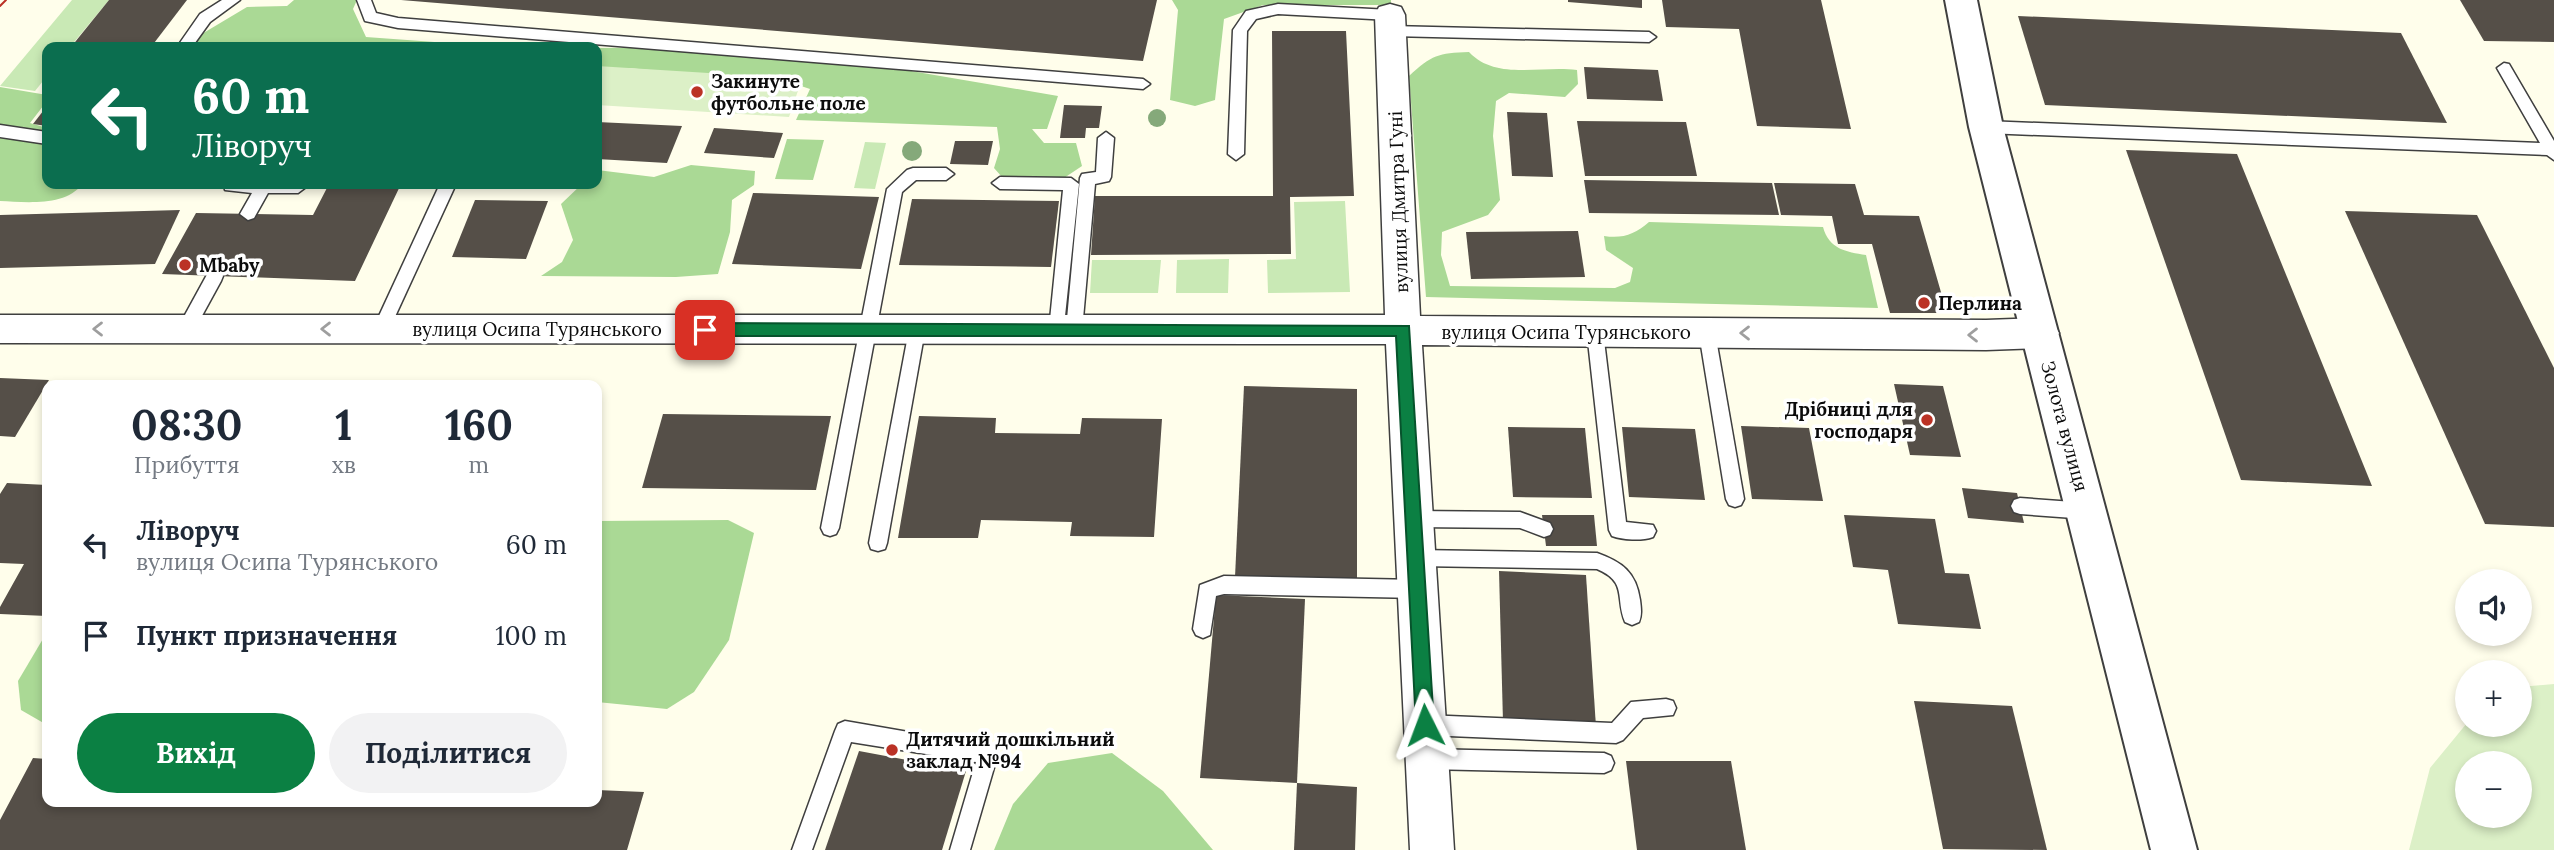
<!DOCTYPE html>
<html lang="uk">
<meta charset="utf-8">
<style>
:root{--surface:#fff;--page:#f2f2f3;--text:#1f2937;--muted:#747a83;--accent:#0b8043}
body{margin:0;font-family:Lora,serif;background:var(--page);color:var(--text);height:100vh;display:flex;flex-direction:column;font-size:26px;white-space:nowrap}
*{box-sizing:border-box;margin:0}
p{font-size:23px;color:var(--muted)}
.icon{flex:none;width:38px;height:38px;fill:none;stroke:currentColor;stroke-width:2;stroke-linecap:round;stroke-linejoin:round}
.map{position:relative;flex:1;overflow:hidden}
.drawer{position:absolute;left:42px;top:380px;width:560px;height:427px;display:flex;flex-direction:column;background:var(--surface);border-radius:14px;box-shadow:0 4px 10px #0003}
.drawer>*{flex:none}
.top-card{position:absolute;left:42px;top:42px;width:560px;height:147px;border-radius:14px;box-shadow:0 4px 10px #0003;background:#0b6e4f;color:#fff;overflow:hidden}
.controls{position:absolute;left:2455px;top:569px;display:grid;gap:14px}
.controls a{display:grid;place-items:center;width:77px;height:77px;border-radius:50%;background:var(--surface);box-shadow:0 4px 10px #0003;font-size:35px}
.pin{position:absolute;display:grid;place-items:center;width:60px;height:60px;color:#fff;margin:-30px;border-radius:14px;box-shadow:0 4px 10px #0006}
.me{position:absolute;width:77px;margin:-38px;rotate:357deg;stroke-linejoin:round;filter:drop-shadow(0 0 5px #0008)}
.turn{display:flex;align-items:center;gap:24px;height:147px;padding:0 35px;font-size:32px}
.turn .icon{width:91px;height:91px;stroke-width:2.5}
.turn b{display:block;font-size:49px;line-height:60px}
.eta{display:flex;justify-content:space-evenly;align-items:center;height:119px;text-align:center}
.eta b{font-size:42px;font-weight:700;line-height:49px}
.cta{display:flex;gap:14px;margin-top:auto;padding:14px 35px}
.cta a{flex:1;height:80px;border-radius:42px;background:var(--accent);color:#fff;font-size:28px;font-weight:700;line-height:80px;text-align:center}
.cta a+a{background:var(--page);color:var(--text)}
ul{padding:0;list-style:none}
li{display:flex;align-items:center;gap:21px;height:91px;padding:0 35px}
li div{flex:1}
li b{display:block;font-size:26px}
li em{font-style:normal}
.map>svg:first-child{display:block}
.green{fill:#c9e9b5}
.forest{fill:#aad995}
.pitch{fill:#dcf0c7;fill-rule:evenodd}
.building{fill:#554f48}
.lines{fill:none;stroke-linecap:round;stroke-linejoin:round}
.service-casing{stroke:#3f3f3f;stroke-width:3}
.minor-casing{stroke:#3f3f3f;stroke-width:3}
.tertiary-casing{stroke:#3f3f3f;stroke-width:4}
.service{fill:#fff;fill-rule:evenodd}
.minor{fill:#fff;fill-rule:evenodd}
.tertiary{fill:#fff;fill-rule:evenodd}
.tram{stroke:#bb3225;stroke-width:2}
.tree{fill:#85a97a}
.oneway{stroke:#9e9e9e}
.route{fill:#0b8043;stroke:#07532c;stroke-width:2}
.poi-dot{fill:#bb3225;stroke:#fff;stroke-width:2.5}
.labels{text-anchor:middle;stroke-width:7;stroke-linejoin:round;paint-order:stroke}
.poi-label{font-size:19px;font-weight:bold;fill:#0c0c0c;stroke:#fff;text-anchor:start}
.street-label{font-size:19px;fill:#0c0c0c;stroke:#fff}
</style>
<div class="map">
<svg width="2554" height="850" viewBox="0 0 2554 850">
<rect width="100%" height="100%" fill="#fffeeb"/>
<g class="green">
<path d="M72,0H109L70,47H47V76L35,91L0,86Z"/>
<path d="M865,142L886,143L875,189L854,188Z"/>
<path d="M1345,201L1350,292L1268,293L1267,260L1296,259L1294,202Z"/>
<path d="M1229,259L1228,293H1176L1177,260Z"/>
<path d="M1092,260H1161L1158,293H1090Z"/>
</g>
<g class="forest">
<path d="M294,0H357L353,9L366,37L503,47H180L247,7L287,6Z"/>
<path d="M1172,0H1391V5H1263L1224,19L1215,100L1195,106L1170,100L1178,10Z"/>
<path d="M678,47L864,63L1058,96L1047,129H1032L1044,143H1076L1082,166L1061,180L1002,177L994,168L1000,149L997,127L796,120L810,89L792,83L628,68L597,84V48Z"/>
<path d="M1469,52C1496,81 1541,65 1577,70L1578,84L1565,97L1509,93L1496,101L1493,136L1500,200L1488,215L1442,232L1441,255L1450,286L1615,288L1630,282L1633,268L1606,250L1604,236C1623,239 1635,234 1649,222L1823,227C1829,249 1846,252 1866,255L1878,308L1426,297L1409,76C1432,55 1438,53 1469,52Z"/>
<path d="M0,87L47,95V101L30,123L47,128V184H82C66,207 24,202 0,201Z"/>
<path d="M787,139L824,140L813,180L775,179Z"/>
<path d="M691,165L755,171L754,185L732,200L730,232L718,274L676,277L541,276L562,262L573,240L561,204L582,184H597V170L654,177Z"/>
<path d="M728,520L754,533L729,640L694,692L667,709L597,702V521Z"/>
<path d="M47,632V725L21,710L18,681Z"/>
<path d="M1112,753L1163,791L1213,850H994L1013,804L1048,763Z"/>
</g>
<g class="pitch">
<path d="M597,66L802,79L789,117L597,105Z"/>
<path d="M2554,684V850H2409L2430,768L2467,723L2520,724V687ZM2468,763H2520V816H2468Z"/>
</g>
<g class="building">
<path d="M109,0H187L151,47H71Z"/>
<path d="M401,0H1157L1143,61Z"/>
<path d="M1568,0H1642V8L1568,2Z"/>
<path d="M1662,0H1821L1851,129L1757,126L1739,29L1666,27Z"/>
<path d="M2460,0H2554V42L2484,41Z"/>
<path d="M2018,16L2401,33L2447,123L2045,105Z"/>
<path d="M1272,31H1346L1354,196L1290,197L1291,254L1091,255L1095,196H1273Z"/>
<path d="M1584,67L1658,70L1663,101L1587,99Z"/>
<path d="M1064,105L1102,106L1099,128H1086L1085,138H1060Z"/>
<path d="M47,106V126L33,124Z"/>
<path d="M1507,112L1547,113L1553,177L1512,176Z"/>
<path d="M1577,121L1686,122L1697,176H1585Z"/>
<path d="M597,122L682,126L667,163L597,159Z"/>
<path d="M714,128L783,133L774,158L704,153Z"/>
<path d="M955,141H993L988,165L950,164Z"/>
<path d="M2126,150L2237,154L2372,486L2241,480Z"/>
<path d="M1584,180L1772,183L1779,215L1589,213Z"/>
<path d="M1774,183L1855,184L1864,215L1919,216L1947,313H1890L1872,244H1838L1832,216L1781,215Z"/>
<path d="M329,184H401L355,281L162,274L196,213L313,215Z"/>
<path d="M753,193L879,197L861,269L732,264Z"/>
<path d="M912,199L1059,201L1051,267L899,265Z"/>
<path d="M475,200L548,201L526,259L452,257Z"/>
<path d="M180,210L155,264L0,268V215Z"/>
<path d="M2345,211L2477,215L2554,368V527L2485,524Z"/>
<path d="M1578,231L1585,277L1471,279L1466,232Z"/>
<path d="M0,378L49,380L15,437L0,436Z"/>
<path d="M1894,384L1943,386L1961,457L1910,455Z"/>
<path d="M1244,386L1357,389V580L1235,577Z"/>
<path d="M663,414L831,416L816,490L642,488Z"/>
<path d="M919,416L996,418L995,433L1080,434L1082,418L1162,419L1154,537L1070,536L1072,522L981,520L978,538H898Z"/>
<path d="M1741,426L1809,428L1823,501L1752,499Z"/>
<path d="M1508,427L1585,428L1592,498L1513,497Z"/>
<path d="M1622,427L1695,429L1705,500L1629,497Z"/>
<path d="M7,483L47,485V616L0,614V607L24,564L0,563V494Z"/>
<path d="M1962,488L2017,493L2024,523L1968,518Z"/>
<path d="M1542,515H1594L1597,546H1546Z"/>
<path d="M1844,515L1935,519L1945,573L1969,574L1981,629L1898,624L1888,570L1853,567Z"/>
<path d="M1499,571L1586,575L1596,727L1503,722Z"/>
<path d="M1216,595L1305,599L1297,783L1200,778Z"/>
<path d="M1914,701L2012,706L2047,850L1943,849Z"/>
<path d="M859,751L966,771L942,850H825Z"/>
<path d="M33,758L47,759V802H597V790L644,792L627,850H0V820Z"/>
<path d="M1626,761H1731L1746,850H1637Z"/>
<path d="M1297,783L1357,787L1355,850H1294Z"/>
</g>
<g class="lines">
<g class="service-casing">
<g id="service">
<path d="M222,0H240L210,22L192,47H177L200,14Z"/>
<path d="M357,0H371L376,13L398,18L1143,79L1150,84L1143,89L398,28L365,21Z"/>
<path d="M1278,4L1390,10L1397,15L1390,20L1278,14L1256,19L1247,31L1244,154L1236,160L1228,154L1233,30L1246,11Z"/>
<path d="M1391,26L1649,32L1656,37L1649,42L1391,36L1384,31Z"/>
<path d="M2504,63L2509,64L2554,141V160L2547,155L1986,133L1978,127L1986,121L2540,143L2497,68Z"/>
<path d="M0,125L47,132V144L0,137Z"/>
<path d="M1106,132L1114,138L1111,177L1109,181L1095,184L1082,330L1080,335H1068L1066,330L1080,178L1082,174L1096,172L1098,138Z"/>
<path d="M913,168H946L954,174L946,180H916L902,192L839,528L836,534L830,536L824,534L821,528L887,189L907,170Z"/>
<path d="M1000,177L1071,178L1079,184L1063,335H1051L1049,330L1063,190L1000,189L992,183Z"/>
<path d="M224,184H304L306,187L298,193H268L254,218L248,220L240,214L252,193L225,190Z"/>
<path d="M440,184H456L387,334H375L373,329Z"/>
<path d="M215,269L221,271L223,276L221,281L192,334H180L178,329L180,324L209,271Z"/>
<path d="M917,323L923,325L925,330L887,543L885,549L878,551L871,549L869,543L909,330L911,325Z"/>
<path d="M1595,325L1601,327L1603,332L1626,522L1653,525L1656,531L1653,537C1642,541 1623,540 1612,536L1609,530L1587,332L1589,327Z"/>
<path d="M1707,326L1713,328L1715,333L1744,499L1741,505L1735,507L1729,505L1726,499L1699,333L1701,328Z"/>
<path d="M2020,498L2087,503L2093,505L2096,511L2093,517L2087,519L2020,514L2014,512L2011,506L2014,500Z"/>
<path d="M1414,511L1520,512L1550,523L1553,529L1550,535L1544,537L1520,528L1414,527L1408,525L1405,519L1408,513Z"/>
<path d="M1417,550L1597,553C1622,562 1636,572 1640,600C1641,608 1642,615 1639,622L1632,625L1625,622C1615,598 1628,582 1597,569L1417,566L1410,564L1408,558L1410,552Z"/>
<path d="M1224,576L1418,580L1425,583L1427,589L1425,595L1418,598L1224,594L1216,596L1210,635L1203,638L1196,635L1193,629L1200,585Z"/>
<path d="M1666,699L1673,701L1676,708L1673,715L1643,718L1623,740L1616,743L1425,735L1418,732L1415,725L1418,718L1425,715L1612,723L1631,702Z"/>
<path d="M845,721L995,747L998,754L970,850H950L976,762L851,742L812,850H792L835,731L838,724Z"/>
<path d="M1427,749L1604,753L1611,756L1614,763L1611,770L1604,773L1427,769L1420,766L1417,759L1420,752Z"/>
</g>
</g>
<g class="minor-casing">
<path id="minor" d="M1390,4L1401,7L1405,15L1420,316L1986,320L2041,318L2053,323L2059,333L2053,343L2041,348L1986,350L1422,345L1454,850H1410L1386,344L0,343V315H1385L1375,15L1379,7Z"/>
</g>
<g class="tertiary-casing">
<path id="tertiary" d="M1945,0H1977L2003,127L2197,850H2151L1969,127Z"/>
</g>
<use href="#service" class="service"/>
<use href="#minor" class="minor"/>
<use href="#tertiary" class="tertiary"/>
<path class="tram" d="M0,6L6,0"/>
</g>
<g class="tree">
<circle cx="1157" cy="118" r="9"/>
<circle cx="912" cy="151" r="10"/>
</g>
<defs><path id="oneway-chevron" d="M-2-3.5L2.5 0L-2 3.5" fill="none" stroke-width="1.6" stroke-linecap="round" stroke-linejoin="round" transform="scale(1.75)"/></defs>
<g class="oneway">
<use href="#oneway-chevron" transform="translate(98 329) rotate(-180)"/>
<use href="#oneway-chevron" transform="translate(326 329) rotate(180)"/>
<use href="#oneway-chevron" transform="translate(1745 333) rotate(-180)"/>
<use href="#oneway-chevron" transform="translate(1973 335) rotate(-180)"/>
</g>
<path class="route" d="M705,323L1409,326L1434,725L1432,731L1425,734L1419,731L1416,725L1396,336H705L697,330Z"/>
<g class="poi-dot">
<circle cx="697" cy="92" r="7"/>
<circle cx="185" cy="265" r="7"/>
<circle cx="1924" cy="303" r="7"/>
<circle cx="1927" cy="420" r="7"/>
<circle cx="892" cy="750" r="7"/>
</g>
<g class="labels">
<g class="poi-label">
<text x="711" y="88">Закинуте<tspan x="711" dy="22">футбольне поле</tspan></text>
<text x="199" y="272">Mbaby</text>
<text x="1938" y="310">Перлина</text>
<text x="1913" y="416" text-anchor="end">Дрібниці для<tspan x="1913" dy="22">господаря</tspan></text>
<text x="906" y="746">Дитячий дошкільний<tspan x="906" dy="22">заклад №94</tspan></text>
</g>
<g class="street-label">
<text transform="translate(1398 202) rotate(-92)" y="7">вулиця Дмитра Гуні</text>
<text x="537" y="336">вулиця Осипа Турянського</text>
<text x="1566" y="339">вулиця Осипа Турянського</text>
<text transform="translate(2065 426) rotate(75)" y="7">Золота вулиця</text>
</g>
</g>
</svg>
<div class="controls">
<a><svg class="icon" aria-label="sound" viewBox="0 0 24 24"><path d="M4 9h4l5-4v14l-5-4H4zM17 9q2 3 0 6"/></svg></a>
<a>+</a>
<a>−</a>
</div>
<div class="pin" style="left:705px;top:330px;background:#d93025"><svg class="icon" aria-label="arrive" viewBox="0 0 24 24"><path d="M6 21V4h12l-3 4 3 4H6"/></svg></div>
<svg class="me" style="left:1425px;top:725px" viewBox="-20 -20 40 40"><path d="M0-17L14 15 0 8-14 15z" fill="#0b8043" stroke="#fff" stroke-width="4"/></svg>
<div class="top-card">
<div class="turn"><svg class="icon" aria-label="left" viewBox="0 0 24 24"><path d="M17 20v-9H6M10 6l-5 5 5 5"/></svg><div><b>60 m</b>Ліворуч</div></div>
</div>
<section class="drawer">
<div class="eta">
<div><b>08:30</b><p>Прибуття</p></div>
<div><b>1</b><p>хв</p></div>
<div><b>160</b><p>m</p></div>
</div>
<ul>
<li><svg class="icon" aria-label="left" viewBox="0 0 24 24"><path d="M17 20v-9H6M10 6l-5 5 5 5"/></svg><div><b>Ліворуч</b><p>вулиця Осипа Турянського</p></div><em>60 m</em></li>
<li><svg class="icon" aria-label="arrive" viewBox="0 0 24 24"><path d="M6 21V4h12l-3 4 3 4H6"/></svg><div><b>Пункт призначення</b></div><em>100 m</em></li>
</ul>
<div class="cta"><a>Вихід</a><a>Поділитися</a></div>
</section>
</div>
